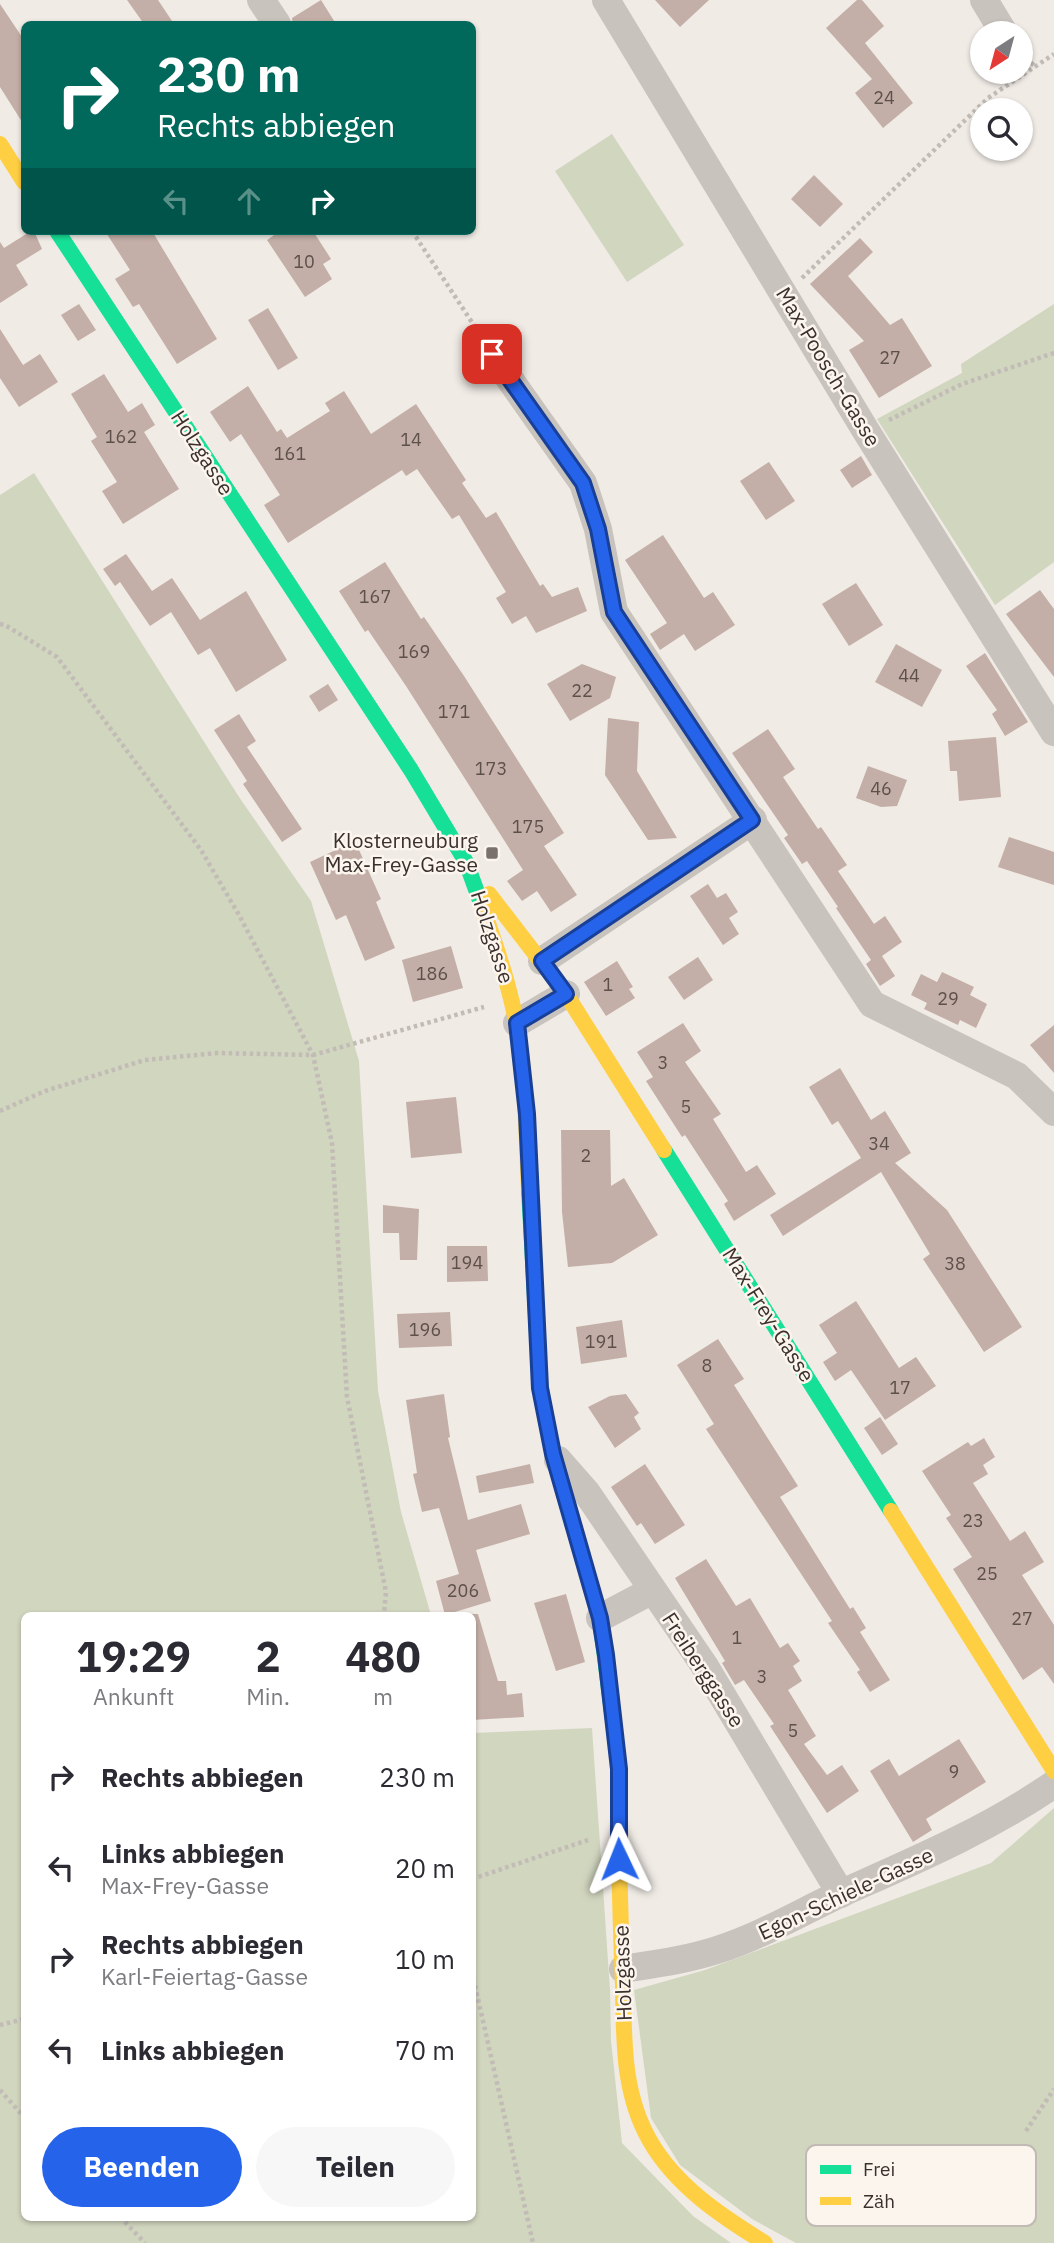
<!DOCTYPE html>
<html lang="de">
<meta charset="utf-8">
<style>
:root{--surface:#fff;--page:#f7f7f7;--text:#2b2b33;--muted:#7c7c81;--accent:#2563eb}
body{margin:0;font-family:"IBM Plex Sans",sans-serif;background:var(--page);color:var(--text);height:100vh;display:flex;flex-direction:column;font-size:26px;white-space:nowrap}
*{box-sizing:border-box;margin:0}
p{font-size:23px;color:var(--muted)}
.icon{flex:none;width:38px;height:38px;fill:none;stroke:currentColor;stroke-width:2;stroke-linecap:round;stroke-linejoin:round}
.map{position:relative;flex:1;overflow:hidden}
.side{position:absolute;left:21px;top:1612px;width:455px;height:609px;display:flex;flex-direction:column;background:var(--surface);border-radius:10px;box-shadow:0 2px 5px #0004}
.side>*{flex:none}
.hud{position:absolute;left:21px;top:21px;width:455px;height:214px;border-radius:10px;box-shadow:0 2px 5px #0004;background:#00695c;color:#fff;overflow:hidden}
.needle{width:46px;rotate:216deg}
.fabs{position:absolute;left:970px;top:21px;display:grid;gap:14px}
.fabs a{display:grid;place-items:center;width:63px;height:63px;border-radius:50%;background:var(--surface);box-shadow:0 2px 5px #0004;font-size:35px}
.pin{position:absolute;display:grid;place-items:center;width:60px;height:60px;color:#fff;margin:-30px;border-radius:14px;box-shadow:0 4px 10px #0006}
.me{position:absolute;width:77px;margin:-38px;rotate:358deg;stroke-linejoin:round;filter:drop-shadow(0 0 5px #0008)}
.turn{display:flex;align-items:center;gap:24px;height:147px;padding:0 21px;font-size:32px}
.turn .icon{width:91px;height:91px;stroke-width:2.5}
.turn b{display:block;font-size:49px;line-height:60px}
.lanes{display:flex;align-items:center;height:66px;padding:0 21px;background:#0003;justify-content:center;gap:35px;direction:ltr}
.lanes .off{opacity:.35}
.eta{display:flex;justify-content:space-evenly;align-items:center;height:119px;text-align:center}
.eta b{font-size:42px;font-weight:800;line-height:49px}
.button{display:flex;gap:14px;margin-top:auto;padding:14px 21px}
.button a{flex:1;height:80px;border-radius:42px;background:var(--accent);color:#fff;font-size:28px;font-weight:800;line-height:80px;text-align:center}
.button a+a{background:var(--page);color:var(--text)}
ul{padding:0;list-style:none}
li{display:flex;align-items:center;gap:21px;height:91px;padding:0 21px}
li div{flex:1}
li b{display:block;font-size:26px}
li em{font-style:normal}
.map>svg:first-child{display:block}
.green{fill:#d1d6bf}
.building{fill:#c3afa7}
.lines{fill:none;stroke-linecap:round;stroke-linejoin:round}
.path{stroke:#c2bbb6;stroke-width:4.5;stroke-dasharray:3.5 3.5;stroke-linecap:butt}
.street{stroke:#c9c3be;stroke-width:28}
.fast{stroke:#16e098;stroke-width:16}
.slow{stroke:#ffcf43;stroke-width:16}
.route-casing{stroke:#184099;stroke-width:18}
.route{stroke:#2563eb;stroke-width:12}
.poi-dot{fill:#7a716c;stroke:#fbf5ee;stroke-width:2.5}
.labels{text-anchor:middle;stroke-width:5;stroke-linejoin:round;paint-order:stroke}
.number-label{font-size:18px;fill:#5d504a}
.street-label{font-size:21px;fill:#3b302b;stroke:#fbf5ee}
.poi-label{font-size:21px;fill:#3b302b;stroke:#fbf5ee;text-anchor:end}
.key{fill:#fbf5ee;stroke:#c1bab4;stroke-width:2}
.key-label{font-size:19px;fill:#3b302b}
</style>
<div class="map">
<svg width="1054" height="2243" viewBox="0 0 1054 2243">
<rect width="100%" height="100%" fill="#f0ebe5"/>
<g class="green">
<path d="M612,134L684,245L627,282L555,171Z"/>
<path d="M1054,304V562L995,605L877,419L962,373L961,364Z"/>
<path d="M34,473L239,797L311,901L359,1061L378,1391L401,1512L431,1615H24V2217H472L473,1733L592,1728L610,1990L611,2041L622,2143L693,2216L731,2243H0V495Z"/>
<path d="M1054,1808V2243H796L752,2219L680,2165L651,2118L634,1990L705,1970L991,1863Z"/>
</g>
<g class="building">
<path d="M127,0H158L174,24H144Z"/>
<path d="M321,0L336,24H293L292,18Z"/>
<path d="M655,0H709L680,27Z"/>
<path d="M857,0H862L884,26L865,43L913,103L883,128L855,93L872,79L826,28Z"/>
<path d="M0,4L24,40V125L0,87Z"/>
<path d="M814,175L843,204L820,227L791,199Z"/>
<path d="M31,231H34L42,249L16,265L28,285L0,303V242L4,248Z"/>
<path d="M105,231H152L217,339L177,364L139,304L133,307L115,279L130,270Z"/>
<path d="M280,231H313L331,259L323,264L332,279L305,297L267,240Z"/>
<path d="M860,238L873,252L848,276L890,325L902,318L932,366L879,398L849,350L864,341L810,284Z"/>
<path d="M79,304L96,330L78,341L61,315Z"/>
<path d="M268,308L298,358L278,370L248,320Z"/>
<path d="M0,329L23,365L40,354L58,382L19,407L0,378Z"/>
<path d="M104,374L128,412L142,403L155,425L144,432L179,489L123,524L102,491L117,482L91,441L97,437L71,394Z"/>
<path d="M248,386L277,432L281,429L287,438L330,411L325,403L344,391L371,434L416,404L466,480L462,483L486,518L496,512L540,586L543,584L552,597L578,587L587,611L536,633L526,616L512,624L496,598L506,592L459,515L452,519L417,469L406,476L402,470L288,543L264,505L280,495L241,434L230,442L210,412Z"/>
<path d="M861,456L872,475L852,488L840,470Z"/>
<path d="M769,462L795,501L766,520L740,481Z"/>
<path d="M663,535L704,598L713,592L735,625L695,651L684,634L660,650L650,634L667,623L625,560Z"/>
<path d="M126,554L152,591L172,578L200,620L246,591L287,660L236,692L210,648L198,655L171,612L150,626L120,582L115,586L103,569Z"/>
<path d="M385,562L421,619L424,617L464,676L564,833L544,846L577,895L551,912L537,891L522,901L507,881L523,870L406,686L368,630L365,632L339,591Z"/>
<path d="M856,583L883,625L849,646L822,604Z"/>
<path d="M1040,590L1054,609V677L1006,614Z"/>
<path d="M896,644L942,670L922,707L875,682Z"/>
<path d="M985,653L1028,722L1005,736L992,714L997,710L966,666Z"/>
<path d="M582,664L616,677L610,698L570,721L547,684Z"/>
<path d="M328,684L338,700L319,712L309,696Z"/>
<path d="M239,714L256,741L247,747L302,829L282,842L243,784L247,781L214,730Z"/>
<path d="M608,718L639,722L637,771L677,838L648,840L605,775Z"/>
<path d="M768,729L795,769L783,777L818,829L821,827L847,865L838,871L874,924L885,916L902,942L882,956L895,976L880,986L866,964L871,960L836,908L838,907L807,861L802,864L784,838L788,835L732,753Z"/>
<path d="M996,737L1001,797L959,801L957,771H950L948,741Z"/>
<path d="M868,766L907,780L897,806L881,807L856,798Z"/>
<path d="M1009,837L1054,852V885L998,867Z"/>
<path d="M355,841L381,899L376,902L395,948L365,961L346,915L336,920L310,862Z"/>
<path d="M708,884L717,898L726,893L738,912L729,918L739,934L723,945L690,896Z"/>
<path d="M451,946L463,988L413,1002L402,960Z"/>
<path d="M698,957L713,980L684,1000L668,977Z"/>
<path d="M617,961L633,987L629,989L635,998L606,1016L584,982Z"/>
<path d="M942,972L974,987L970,995L987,1004L976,1028L960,1020L958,1025L924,1009L927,1003L911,995L921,974L937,982Z"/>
<path d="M683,1023L701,1051L685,1062L721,1114L713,1119L746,1172L757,1165L776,1194L734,1221L724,1204L728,1201L685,1135L682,1137L646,1081L653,1077L637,1052Z"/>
<path d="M1054,1025V1073L1030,1045Z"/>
<path d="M840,1068L871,1120L885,1111L911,1153L895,1163L947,1210L1022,1327L984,1352L923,1259L930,1254L881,1172L783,1236L770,1215L861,1158L838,1121L832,1125L809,1087Z"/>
<path d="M456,1097L462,1153L411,1158L406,1102Z"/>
<path d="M561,1130H610L611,1186L624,1178L658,1235L612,1263L568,1267L562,1212Z"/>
<path d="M383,1205L419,1209L417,1260H400L399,1233H383Z"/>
<path d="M447,1246H487L488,1281L447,1282Z"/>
<path d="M856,1301L899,1368L916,1357L936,1386L885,1420L851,1370L835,1381L823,1362L837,1353L819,1325Z"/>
<path d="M450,1312L452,1346L399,1348L397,1314Z"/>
<path d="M622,1320L627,1357L581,1364L576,1327Z"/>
<path d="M718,1339L744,1379L734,1385L798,1486L780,1497L850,1609L853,1607L866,1628L860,1632L890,1680L870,1692L857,1672L860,1670L828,1623L832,1621L706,1429L714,1424L677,1365Z"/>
<path d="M444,1394L450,1437L448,1438L468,1520L521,1504L530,1534L476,1550L491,1601L445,1615L436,1581L459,1574L439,1508L422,1512L413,1474L417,1473L406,1400Z"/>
<path d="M626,1394L639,1413L634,1417L641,1429L615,1448L588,1407L610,1396Z"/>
<path d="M880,1417L898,1444L882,1455L864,1428Z"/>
<path d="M984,1438L995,1457L983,1465L988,1474L973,1483L1010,1541L1025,1531L1044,1562L1022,1575L1054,1625V1684L1042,1667L1023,1680L953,1569L972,1557L946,1518L951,1515L922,1471L968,1442L971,1446Z"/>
<path d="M530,1464L534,1483L479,1493L476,1476Z"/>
<path d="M645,1464L685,1525L655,1544L641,1523L637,1526L611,1487Z"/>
<path d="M706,1559L736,1606L750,1598L780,1648L788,1643L800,1661L793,1666L802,1681L788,1690L816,1736L804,1744L827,1775L842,1765L859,1791L827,1813L770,1726L774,1724L744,1680L735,1685L722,1663L725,1661L675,1578Z"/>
<path d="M566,1594L585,1662L556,1671L534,1603Z"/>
<path d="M472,1614H478L498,1681H506L507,1695L522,1693L524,1717L472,1720Z"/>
<path d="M959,1739L986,1782L926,1819L932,1830L913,1842L870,1771L889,1759L899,1776Z"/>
</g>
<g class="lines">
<g class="path">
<path d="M1020,54L1035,66"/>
<path d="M412,231L479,333"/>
<path d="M802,278L988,98L1054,54"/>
<path d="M889,420L962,384L1054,353"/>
<path d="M0,624L5,625L57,657L201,850L239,915L313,1055L332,1143L347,1397L386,1592L384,1615"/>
<path d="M0,1111L45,1091L145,1060L217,1053L313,1055L484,1007"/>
<path d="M472,1879L588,1840"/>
<path d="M472,1972L533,2243"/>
<path d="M0,2025L24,2019"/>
<path d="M0,2090L24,2117"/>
<path d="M1026,2131L1054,2089"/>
<path d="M120,2217L145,2243"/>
</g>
<g class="street">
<path d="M261,0L277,24"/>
<path d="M606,0L866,431L1054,732"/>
<path d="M984,0L1004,33"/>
<path d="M492,354L583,483L598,529L614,612L872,1004L1017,1076L1054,1112"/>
<path d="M542,961L753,820"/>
<path d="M517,1023L566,994"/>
<path d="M558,1460L587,1493L704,1665L841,1894"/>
<path d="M600,1618L651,1591"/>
<path d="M623,1969C655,1964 686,1960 717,1950C761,1936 801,1912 842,1893C916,1860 987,1830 1054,1784"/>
</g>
<g class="fast">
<path d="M57,231L411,770L466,862L482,906"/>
<path d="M664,1150L891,1511"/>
<path d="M529,1189L540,1388L553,1454L600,1618L619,1768V1855"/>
</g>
<g class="slow">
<path d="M0,144L24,182"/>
<path d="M489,894L566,994L664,1150"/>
<path d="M482,906C500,957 517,1008 522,1061C526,1104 527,1147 529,1189"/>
<path d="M891,1511L1054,1771"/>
<path d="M619,1855C620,1898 621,1941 623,1984C624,2038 622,2093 650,2141C676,2186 721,2216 765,2243"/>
</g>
</g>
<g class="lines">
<g class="route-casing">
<path id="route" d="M492,354L583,483L598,529L614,612L752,820L542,961L566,994L517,1023L527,1114L540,1388L553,1454L600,1618L606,1655L619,1769V1859"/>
</g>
<use href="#route" class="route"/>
</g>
<rect class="poi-dot" x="485" y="846" width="14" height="14" rx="3.5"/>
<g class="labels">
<g class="number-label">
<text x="884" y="104">24</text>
<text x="304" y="268">10</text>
<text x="890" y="364">27</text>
<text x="121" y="443">162</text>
<text x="411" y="446">14</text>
<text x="290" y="460">161</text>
<text x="375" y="603">167</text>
<text x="414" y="658">169</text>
<text x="909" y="682">44</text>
<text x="582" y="697">22</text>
<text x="454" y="718">171</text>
<text x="491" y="775">173</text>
<text x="881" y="795">46</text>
<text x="528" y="833">175</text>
<text x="432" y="980">186</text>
<text x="608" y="991">1</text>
<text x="948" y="1005">29</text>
<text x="663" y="1069">3</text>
<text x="686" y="1113">5</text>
<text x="879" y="1150">34</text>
<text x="586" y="1162">2</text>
<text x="467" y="1269">194</text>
<text x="955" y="1270">38</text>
<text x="425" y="1336">196</text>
<text x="601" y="1348">191</text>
<text x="707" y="1372">8</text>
<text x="900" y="1394">17</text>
<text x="973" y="1527">23</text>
<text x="987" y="1580">25</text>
<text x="463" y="1597">206</text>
<text x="1022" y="1625">27</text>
<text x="737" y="1644">1</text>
<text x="762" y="1683">3</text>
<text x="793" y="1737">5</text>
<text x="954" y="1778">9</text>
</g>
<g class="street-label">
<text transform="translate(828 367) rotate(59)" y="7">Max-Poosch-Gasse</text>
<text transform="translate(202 453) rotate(57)" y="7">Holzgasse</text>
<text transform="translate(492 937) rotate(72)" y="7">Holzgasse</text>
<text transform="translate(768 1315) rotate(58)" y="7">Max-Frey-Gasse</text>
<text transform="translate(703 1670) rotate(57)" y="7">Freiberggasse</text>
<text transform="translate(846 1894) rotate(-25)" y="7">Egon-Schiele-Gasse</text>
<text transform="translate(623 1973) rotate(-92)" y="7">Holzgasse</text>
</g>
<g class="poi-label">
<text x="478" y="848">Klosterneuburg<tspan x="478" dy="24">Max-Frey-Gasse</tspan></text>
</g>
</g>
<rect x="806" y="2145" width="230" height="81" rx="10" class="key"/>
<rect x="820" y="2165" width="31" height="9" fill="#16e098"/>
<rect x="820" y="2197" width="31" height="8" fill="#ffcf43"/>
<g class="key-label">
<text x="863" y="2176">Frei</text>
<text x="863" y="2208">Zäh</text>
</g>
</svg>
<div class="fabs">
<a><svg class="needle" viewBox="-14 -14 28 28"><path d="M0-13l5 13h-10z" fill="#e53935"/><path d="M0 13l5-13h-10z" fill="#7c7c81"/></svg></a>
<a><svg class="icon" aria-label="search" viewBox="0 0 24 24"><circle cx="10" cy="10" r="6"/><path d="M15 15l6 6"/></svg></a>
</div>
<div class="pin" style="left:492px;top:354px;background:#d93025"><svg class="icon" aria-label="arrive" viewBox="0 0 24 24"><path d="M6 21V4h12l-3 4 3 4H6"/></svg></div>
<svg class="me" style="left:619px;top:1859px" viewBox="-20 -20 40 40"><path d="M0-17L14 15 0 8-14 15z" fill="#2563eb" stroke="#fff" stroke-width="4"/></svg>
<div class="hud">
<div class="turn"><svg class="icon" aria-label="right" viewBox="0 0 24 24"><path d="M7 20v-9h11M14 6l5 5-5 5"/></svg><div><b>230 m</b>Rechts abbiegen</div></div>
<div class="lanes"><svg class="icon off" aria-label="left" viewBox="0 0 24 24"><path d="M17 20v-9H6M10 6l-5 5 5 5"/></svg><svg class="icon off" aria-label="ahead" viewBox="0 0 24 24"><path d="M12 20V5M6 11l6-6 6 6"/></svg><svg class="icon" aria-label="right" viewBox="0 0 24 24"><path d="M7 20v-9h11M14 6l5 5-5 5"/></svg></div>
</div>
<section class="side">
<div class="eta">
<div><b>19:29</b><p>Ankunft</p></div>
<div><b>2</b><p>Min.</p></div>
<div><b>480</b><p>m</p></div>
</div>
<ul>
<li><svg class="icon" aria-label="right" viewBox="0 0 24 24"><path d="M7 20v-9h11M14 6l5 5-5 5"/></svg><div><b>Rechts abbiegen</b></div><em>230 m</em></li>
<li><svg class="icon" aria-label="left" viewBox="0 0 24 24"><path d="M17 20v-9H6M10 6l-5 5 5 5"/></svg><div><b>Links abbiegen</b><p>Max-Frey-Gasse</p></div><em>20 m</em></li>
<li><svg class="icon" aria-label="right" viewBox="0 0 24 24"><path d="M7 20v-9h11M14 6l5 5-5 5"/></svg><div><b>Rechts abbiegen</b><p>Karl-Feiertag-Gasse</p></div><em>10 m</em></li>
<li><svg class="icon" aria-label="left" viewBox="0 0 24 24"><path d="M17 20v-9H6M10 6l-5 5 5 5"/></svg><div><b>Links abbiegen</b></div><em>70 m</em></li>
</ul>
<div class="button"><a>Beenden</a><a>Teilen</a></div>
</section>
</div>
